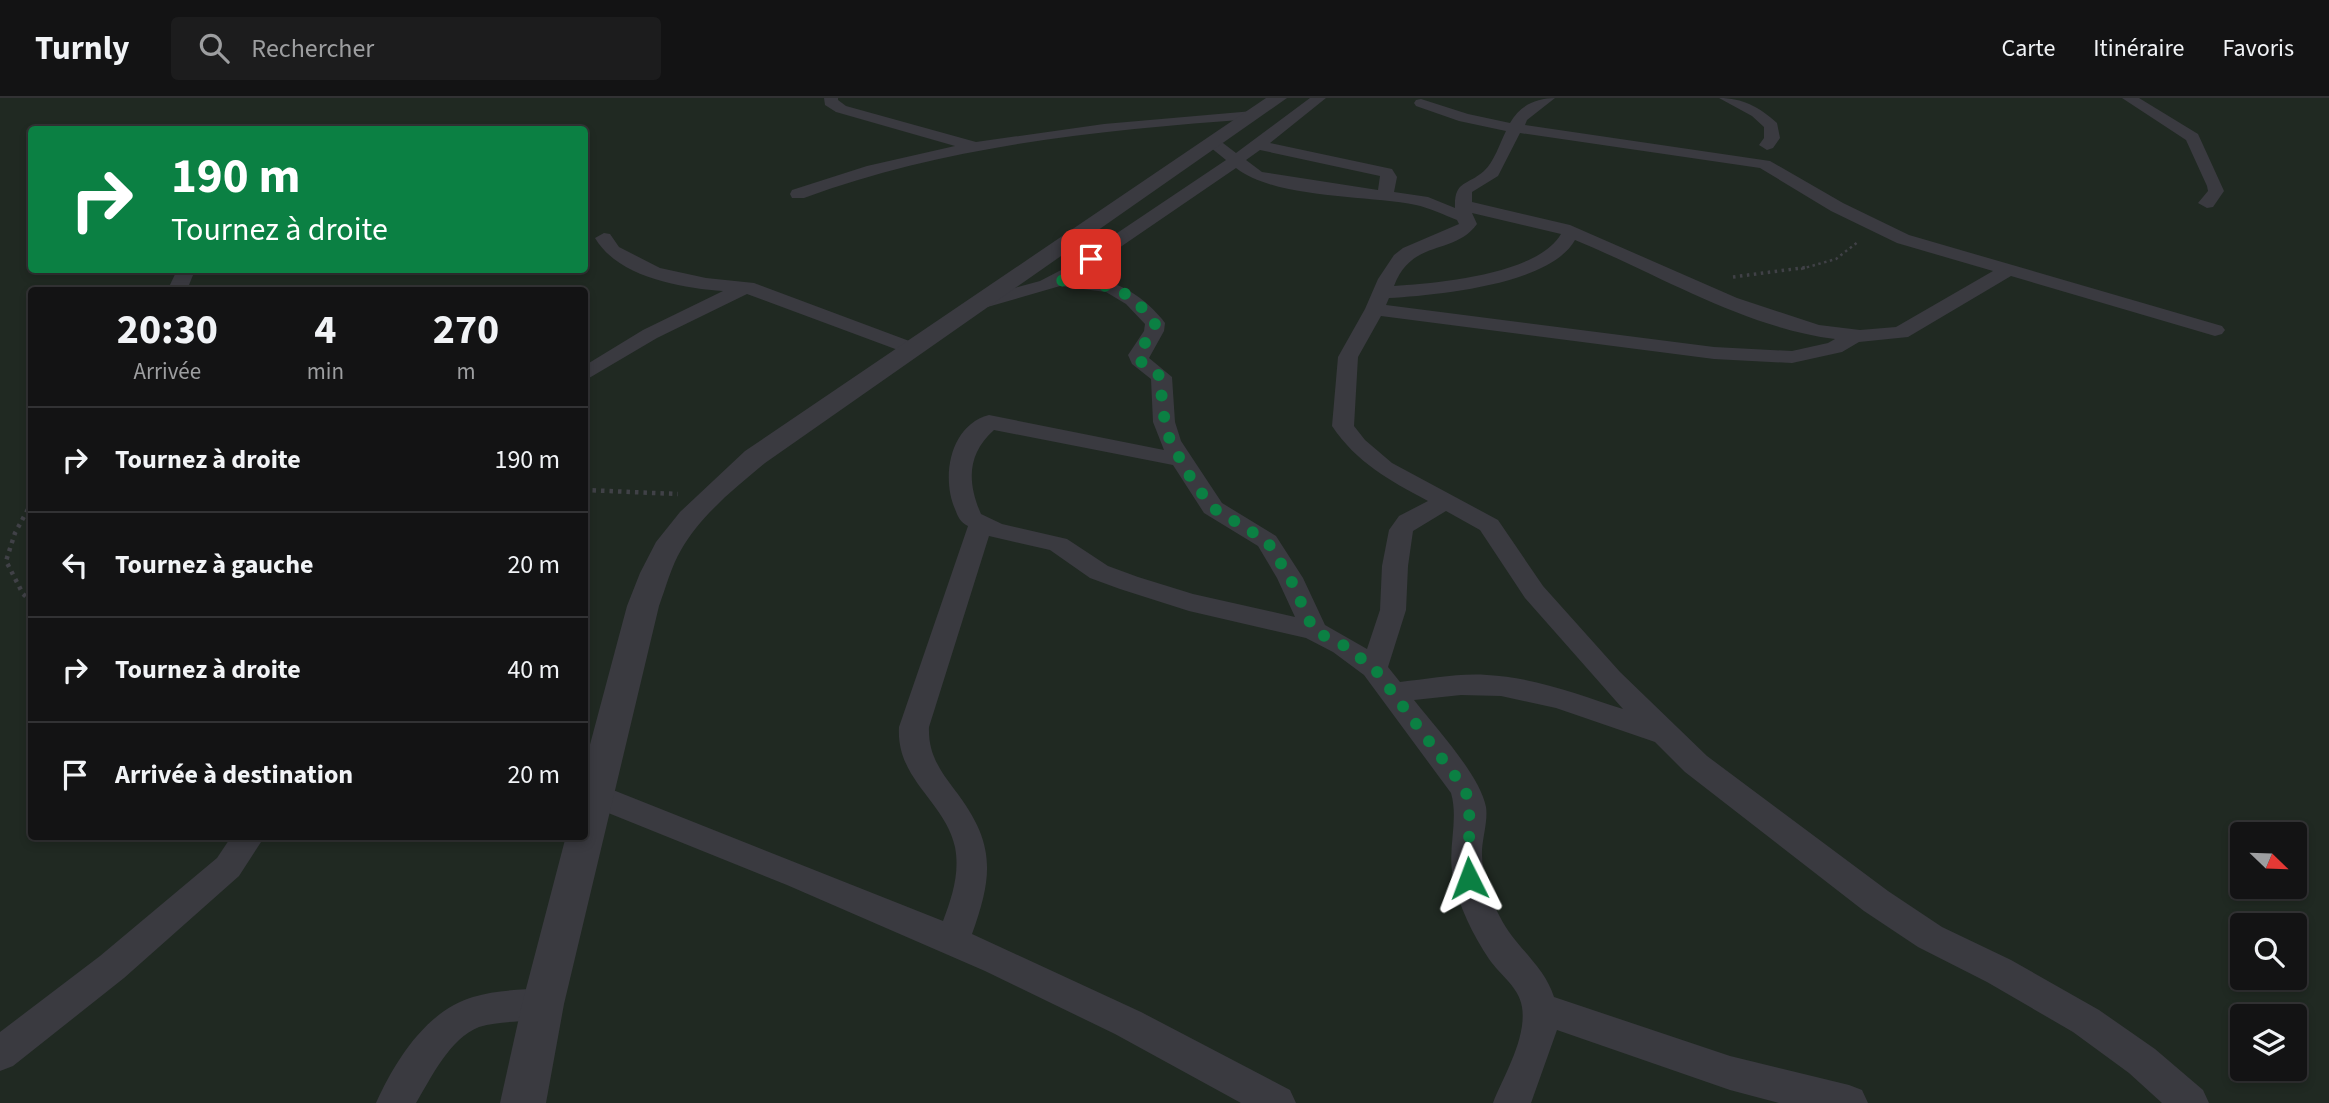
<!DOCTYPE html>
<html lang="fr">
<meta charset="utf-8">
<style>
:root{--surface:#131314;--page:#1c1c1d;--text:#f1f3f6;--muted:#9d9ea0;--line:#323234}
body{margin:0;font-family:"Source Sans 3",sans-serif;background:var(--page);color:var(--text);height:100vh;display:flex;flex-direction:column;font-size:26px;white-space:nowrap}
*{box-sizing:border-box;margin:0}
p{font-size:23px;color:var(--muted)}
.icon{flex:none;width:38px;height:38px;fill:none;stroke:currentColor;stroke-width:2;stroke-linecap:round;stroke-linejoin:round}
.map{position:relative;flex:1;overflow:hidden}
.drawer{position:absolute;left:28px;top:189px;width:560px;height:553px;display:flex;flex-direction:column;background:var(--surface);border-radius:7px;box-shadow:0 4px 10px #0003,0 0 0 2px var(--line)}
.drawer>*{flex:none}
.top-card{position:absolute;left:28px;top:28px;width:560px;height:147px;border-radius:7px;box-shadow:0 4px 10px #0003,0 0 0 2px var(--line);background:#0b8043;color:#fff;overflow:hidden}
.needle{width:46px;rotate:113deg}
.tools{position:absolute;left:2230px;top:724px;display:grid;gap:14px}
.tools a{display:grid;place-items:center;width:77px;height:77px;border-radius:7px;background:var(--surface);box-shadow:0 4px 10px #0003,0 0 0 2px var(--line);font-size:35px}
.pin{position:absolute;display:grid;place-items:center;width:60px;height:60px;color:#fff;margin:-30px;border-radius:14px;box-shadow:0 4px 10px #0006}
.me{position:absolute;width:77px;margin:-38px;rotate:357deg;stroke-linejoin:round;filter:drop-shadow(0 0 5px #0008)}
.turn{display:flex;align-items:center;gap:24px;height:147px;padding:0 28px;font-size:32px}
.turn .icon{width:91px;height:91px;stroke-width:2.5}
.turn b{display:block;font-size:49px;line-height:60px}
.eta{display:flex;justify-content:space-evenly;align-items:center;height:119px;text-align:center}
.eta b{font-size:42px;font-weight:700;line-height:49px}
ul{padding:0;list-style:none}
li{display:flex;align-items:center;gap:21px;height:105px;padding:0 28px;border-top:2px solid var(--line)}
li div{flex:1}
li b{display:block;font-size:26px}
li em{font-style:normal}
header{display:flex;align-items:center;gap:42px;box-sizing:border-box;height:98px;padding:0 35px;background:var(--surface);border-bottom:2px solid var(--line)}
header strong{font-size:33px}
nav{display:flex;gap:38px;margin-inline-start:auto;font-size:24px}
.search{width:490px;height:63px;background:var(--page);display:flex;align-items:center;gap:18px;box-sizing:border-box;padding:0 24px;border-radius:7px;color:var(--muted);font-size:26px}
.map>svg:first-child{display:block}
.green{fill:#202922;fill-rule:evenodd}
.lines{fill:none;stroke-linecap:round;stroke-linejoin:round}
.path-far2{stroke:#404147;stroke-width:2.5;stroke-dasharray:2.5 3.5;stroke-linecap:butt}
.path-far1{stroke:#404147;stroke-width:3.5;stroke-dasharray:2.5 4.5;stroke-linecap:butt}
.path{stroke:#404147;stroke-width:4.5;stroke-dasharray:3.5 5;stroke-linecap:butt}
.minor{fill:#3a3a40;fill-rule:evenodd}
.tertiary{fill:#3a3a40;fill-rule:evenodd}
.route{stroke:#0b8043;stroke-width:12;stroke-dasharray:0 21.6}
</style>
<header>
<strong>Turnly</strong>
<div class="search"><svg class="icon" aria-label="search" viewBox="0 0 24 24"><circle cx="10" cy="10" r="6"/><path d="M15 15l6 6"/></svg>Rechercher</div>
<nav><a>Carte</a><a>Itinéraire</a><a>Favoris</a></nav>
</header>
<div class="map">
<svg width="2329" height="1005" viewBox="0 0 2329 1005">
<rect width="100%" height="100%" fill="#19191b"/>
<path class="green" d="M0,0H2329V1005H0ZM32,32H584V172H32ZM32,192H584V738H32ZM2242,737H2294V789H2242ZM2242,828H2294V880H2242ZM2242,919H2294V971H2242Z"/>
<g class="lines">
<path class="path-far2" d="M1801,171L1836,161L1859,143"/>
<path class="path-far1" d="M1733,179L1809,169"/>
<g class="path">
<path d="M584,392L678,396"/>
<path d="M32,404L15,435L6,463L23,496L32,504"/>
</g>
<g class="minor">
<path d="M824,0H838V2L846,8L976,44L1104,26L1253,13L1260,17L1253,21C1102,32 947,47 804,100H792L790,96L792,92L867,68L955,48L836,14L825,7Z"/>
<path d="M1310,0H1326L1270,45L1392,71L1397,79L1394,94L1428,99L1455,110C1454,82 1467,88 1484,73C1494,64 1500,45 1506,33L1459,23L1416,8L1414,5L1416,2L1421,1L1468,16L1510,25C1520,7 1537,0 1555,0L1527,22L1525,27L1770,63L1843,105L1909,137L2222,228L2225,232L2222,236L2215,238L2011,178L1908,239L1859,244L1842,254L1792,265L1714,261L1381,218L1358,259L1354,328L1365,342L1392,365L1498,422L1543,488L1620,574L1707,658L1888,793L1942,829L2011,862L2099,912L2155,951L2203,992L2209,1005H2162L2129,975L2073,934L1987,884L1918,849L1864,813L1685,674L1655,644L1556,610L1501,598L1461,597L1414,602C1435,629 1480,677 1486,709C1488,722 1483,738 1482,752C1481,774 1490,800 1500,819C1515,849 1544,867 1554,899L1730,958L1849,987L1862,992L1868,1005H1779L1730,992L1557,932L1531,1005H1493C1504,977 1527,940 1522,909C1519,889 1500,877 1489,861C1473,837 1458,807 1453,779C1447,750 1459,723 1451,695L1364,577L1333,554L1306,540L1189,513L1120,491L1090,480L1050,452L989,438L929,629C928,655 939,671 954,691C995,744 994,775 972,836L1141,914L1290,992L1296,1005H1241L1115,936L985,873L787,787L586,706V690L597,686L608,690L943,823C952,799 960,775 955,749C945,703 896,682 899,629L968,428C960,424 958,419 955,411C941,379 950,327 989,317L1164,352L1153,324L1151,281L1132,266L1128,257L1144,233L1145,226L1126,206L1106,194L1060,188L977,212L967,206L970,202L1040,183L1065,170L1226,62L1205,45L1207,42H1219L1236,55ZM1520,35L1760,70L1831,113L1897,145L1993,173L1896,229L1860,232L1819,227L1737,200L1570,127L1472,104V94L1498,78ZM1260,52L1380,78L1378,92L1262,74L1246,62ZM1236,70C1276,101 1365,97 1416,107C1430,110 1444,117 1457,122L1459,126L1403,150L1394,157L1378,181L1365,211L1338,259L1332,328C1357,365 1389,382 1428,403L1399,418L1389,432L1382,468L1380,512L1367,551L1325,527L1303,480L1276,438L1222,405L1181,343L1175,324L1172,279L1149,260L1164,233L1165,225L1162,221C1138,193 1115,182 1078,178ZM1472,115L1561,136C1537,177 1437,185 1394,188C1412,140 1454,158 1477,126ZM1575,142C1660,177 1743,229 1835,241L1828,245L1792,253L1714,249L1386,207L1389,200C1436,197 1550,187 1575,142ZM994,332L1173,367L1204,415L1258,448L1277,480L1295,519L1193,496L1138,479L1108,468L1067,441L1002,426L981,416C967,384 967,356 994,332ZM1446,413L1480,432L1525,500L1623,611C1580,597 1533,579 1487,577C1458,575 1429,581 1400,584L1388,569L1406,512L1408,468L1413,433Z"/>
<path d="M1719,0C1743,0 1759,9 1777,25L1780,40L1773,50L1767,52L1759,47L1764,40V29L1752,18Z"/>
<path d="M2122,0H2139L2198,36L2224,93L2213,109L2207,110L2198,105L2208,93L2207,88L2186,42Z"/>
<path d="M604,135L610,136L619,149L660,170L706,180L754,185L920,247L923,251L920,255H906L747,196L657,240L584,283V268L643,232L723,193C680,190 618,179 595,140Z"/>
<path d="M177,172H195L189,187L194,192H171L169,189Z"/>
<path d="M227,738H259L261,744L239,778L124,880L13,968L0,973V934L100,858L217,760L229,742Z"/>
<path d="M543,890L556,895L561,906L556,917C531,926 504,921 479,929C450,940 431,980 416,1005H376C395,963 426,913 473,899C495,892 520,892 543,890Z"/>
</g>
<path class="tertiary" d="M1266,0H1287L765,365C735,390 701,417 681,452C671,469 666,489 659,508L564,906L546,1005H500L522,906L566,738H584V669L627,508L640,475L656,444L680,414L745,353Z"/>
</g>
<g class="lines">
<path class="route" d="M1091,161L1058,182C1107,187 1123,184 1155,225C1154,240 1138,246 1139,262L1161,279L1162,310L1170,343L1192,382L1213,410L1267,443L1290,480L1314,533L1343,547L1374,570L1465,691C1474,721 1466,749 1469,780"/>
</g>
</svg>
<div class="tools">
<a><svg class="needle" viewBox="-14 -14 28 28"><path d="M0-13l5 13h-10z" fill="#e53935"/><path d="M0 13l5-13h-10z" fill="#9d9ea0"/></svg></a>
<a><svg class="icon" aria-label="search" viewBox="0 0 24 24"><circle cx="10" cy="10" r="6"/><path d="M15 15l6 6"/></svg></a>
<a><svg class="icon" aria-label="layers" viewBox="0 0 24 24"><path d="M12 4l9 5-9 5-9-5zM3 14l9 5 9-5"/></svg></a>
</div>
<div class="pin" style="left:1091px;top:161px;background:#d93025"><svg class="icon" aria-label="arrive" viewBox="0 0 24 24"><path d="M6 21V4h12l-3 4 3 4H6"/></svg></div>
<svg class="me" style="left:1469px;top:780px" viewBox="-20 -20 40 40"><path d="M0-17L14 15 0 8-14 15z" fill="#0b8043" stroke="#fff" stroke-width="4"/></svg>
<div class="top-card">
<div class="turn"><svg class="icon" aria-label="right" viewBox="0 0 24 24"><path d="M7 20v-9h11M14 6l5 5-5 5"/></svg><div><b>190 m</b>Tournez à droite</div></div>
</div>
<section class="drawer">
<div class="eta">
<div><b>20:30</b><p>Arrivée</p></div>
<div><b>4</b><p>min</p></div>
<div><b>270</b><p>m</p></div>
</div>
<ul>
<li><svg class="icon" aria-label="right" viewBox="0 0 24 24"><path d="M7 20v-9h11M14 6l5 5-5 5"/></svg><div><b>Tournez à droite</b></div><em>190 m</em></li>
<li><svg class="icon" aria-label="left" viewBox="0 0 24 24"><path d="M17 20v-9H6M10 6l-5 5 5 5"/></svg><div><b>Tournez à gauche</b></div><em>20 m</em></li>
<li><svg class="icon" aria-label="right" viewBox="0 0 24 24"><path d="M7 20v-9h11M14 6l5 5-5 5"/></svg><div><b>Tournez à droite</b></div><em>40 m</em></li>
<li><svg class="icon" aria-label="arrive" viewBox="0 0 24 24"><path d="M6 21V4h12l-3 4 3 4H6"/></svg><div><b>Arrivée à destination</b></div><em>20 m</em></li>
</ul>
</section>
</div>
